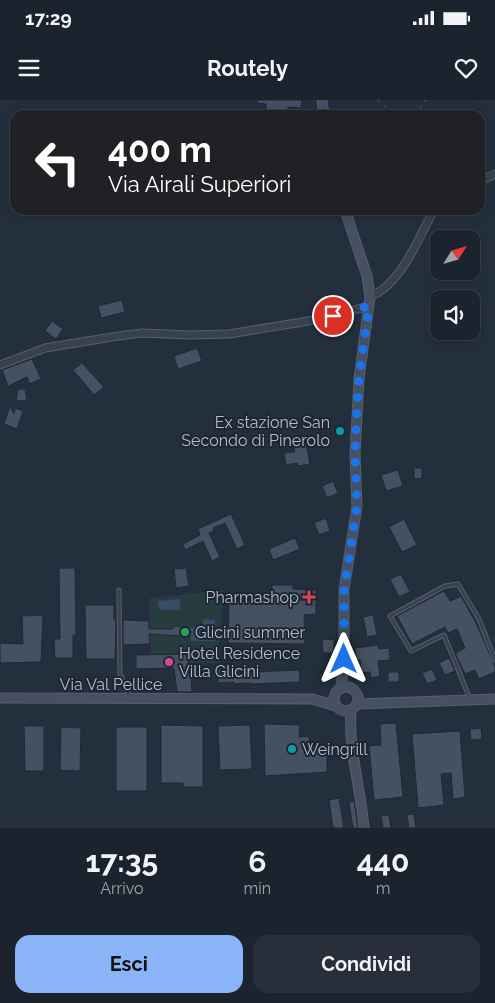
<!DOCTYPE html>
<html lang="it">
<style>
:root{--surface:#1b232e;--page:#282f3a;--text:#f1f3f6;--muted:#a0a4aa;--line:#39404a;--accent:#8ab4f8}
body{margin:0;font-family:Raleway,sans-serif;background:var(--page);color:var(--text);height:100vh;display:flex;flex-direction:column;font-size:19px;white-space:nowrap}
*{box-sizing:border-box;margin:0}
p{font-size:16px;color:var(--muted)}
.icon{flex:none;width:28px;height:28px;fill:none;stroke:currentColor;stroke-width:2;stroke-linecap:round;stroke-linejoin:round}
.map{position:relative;height:728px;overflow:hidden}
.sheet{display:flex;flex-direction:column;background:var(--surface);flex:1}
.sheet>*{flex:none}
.guide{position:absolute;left:10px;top:10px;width:475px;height:105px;border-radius:15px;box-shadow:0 2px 12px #0003,0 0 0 1px var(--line);background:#202124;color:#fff;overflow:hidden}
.needle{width:32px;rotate:53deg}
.buttons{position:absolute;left:430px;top:130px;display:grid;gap:10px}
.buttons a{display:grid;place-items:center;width:50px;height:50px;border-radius:10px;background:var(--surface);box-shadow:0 2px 12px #0003,0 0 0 1px var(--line);font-size:25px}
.pin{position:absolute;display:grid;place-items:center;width:42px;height:42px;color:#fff;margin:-21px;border:2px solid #fff;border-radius:50%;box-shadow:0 1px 5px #0007}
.me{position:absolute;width:55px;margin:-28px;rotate:0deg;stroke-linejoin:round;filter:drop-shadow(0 0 4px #0008)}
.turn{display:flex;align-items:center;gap:18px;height:105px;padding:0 15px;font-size:22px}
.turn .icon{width:65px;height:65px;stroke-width:2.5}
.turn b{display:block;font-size:35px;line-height:42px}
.eta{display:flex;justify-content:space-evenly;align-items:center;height:85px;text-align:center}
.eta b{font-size:30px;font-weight:700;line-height:35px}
.button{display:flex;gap:10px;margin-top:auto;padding:10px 15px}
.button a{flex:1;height:58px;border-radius:15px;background:var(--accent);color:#111;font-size:20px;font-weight:700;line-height:58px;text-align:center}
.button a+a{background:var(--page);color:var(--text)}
.status{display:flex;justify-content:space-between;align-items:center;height:35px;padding:0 25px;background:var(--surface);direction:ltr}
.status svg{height:14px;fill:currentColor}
header{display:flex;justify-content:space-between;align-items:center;height:65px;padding:0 15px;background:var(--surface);font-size:22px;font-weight:700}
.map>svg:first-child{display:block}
.green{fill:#263c3f}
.water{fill:#394c67}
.building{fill:#455162;stroke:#1f2835}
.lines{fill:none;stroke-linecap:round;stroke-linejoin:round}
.lane-casing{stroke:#565f6c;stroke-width:5}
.street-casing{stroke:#565f6c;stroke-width:9}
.secondary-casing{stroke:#565f6c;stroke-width:11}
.path{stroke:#44595c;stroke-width:1;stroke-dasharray:4 4;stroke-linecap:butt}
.lane{stroke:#38414e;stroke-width:3}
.street{stroke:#38414e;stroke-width:7}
.secondary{stroke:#465061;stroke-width:9}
.route{stroke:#1a73e8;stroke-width:9;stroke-dasharray:0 16.2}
.culture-dot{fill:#0f9aa8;stroke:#1d2633;stroke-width:2}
.health-dot{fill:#e0444e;stroke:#1d2633;stroke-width:2}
.leisure-dot{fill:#2e9e5b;stroke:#1d2633;stroke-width:2}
.hotel-dot{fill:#d1479c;stroke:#1d2633;stroke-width:2}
.labels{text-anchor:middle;stroke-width:4;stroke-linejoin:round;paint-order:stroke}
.poi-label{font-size:16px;fill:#b4bcc9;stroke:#1d2633;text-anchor:start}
.street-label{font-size:16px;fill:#b4bcc9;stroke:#1d2633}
</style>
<div class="status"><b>17:29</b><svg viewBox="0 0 49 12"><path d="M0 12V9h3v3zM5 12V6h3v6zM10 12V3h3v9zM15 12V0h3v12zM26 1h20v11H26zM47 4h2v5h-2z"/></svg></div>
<header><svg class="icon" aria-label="menu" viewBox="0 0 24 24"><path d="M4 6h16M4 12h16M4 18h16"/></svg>Routely<svg class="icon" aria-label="heart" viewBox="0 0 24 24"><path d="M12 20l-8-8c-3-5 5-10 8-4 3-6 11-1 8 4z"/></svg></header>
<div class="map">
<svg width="495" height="728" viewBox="0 0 495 728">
<rect width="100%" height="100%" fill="#242f3e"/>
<path class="green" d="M223,490L218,563L189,565L186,554H150V498Z"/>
<g class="water">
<path d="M180,499V510H161L158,507V501Z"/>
<path d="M203,519L215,520V541H191L190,528L203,527Z"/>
</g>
<g class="building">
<path d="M257,0H302L301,8L288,7V15L266,13V4L257,3Z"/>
<path d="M122,200L125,212L101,218L98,206Z"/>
<path d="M52,221L63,229L56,239L45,231Z"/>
<path d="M197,248L202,261L178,269L174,256Z"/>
<path d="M32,259L41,279L30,284L27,277L8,286L2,270Z"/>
<path d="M82,263L104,287L94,295L73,270Z"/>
<path d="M18,289H25L27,300L16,301Z"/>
<path d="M10,306L14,314L15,308L23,311L17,329L4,324Z"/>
<path d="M339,325L344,326L343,328L346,329L345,336L334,334L336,327H339Z"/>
<path d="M306,344L310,364L298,366L297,363L286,365L284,353L295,352L294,346Z"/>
<path d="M414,368H422V378L414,379Z"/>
<path d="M398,370L403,386L386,391L381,375Z"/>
<path d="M333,381L338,393L327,398L322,386Z"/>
<path d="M231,414L245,445L237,449L225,423L213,428L214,431L209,433L220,457L212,461L203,441L185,450L183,444L200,435L198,429Z"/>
<path d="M326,418L330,431L319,435L314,423Z"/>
<path d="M404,419L417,445L402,452L389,427Z"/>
<path d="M295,438L300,449L273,460L269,449Z"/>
<path d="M59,468H75L76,535H73V558H55L54,539H60Z"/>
<path d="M186,468L189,486L176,488L174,469Z"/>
<path d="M401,474L410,492L399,497L390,479Z"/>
<path d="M272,485H293V489L316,490V514L304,515L305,544L228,543L229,501H272Z"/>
<path d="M444,491L450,501L461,496L476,523L495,566V572L479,579L475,570L465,574L456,555V553L465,548L457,529L448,533L445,527L412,544L397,516Z"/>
<path d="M85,505H114V520H116L115,559H86Z"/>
<path d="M43,515L41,562L0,563V543L23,544L22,516Z"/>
<path d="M373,515L377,535L367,537L363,517Z"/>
<path d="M123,520L149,521V529H173L174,526H180L182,531L180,536L149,534L150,544L123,545Z"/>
<path d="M334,539V553H323L322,540Z"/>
<path d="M378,545L379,549L389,548L390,560L378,561L380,576L371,578L370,572L361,573L360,560H356L355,548Z"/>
<path d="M186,554L189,565H195L196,574L191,575L192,592H177L174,568L136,569V555Z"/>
<path d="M449,558L455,571L445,575L439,563Z"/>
<path d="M217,569H229V573L299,570L300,582L251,584V583L234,584V582L218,583Z"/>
<path d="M432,569L437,580L427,584L422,573Z"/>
<rect x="388" y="572" width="11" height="10"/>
<path d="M396,623L403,697L374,700L369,646L381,645L380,624Z"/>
<path d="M264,624L300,625L299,637L309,636L310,647H320V652H327V672L265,676Z"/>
<path d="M161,625L203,626V687H183V683H161Z"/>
<path d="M250,625L252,669L220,670L218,626Z"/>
<path d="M24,626H44V671H25Z"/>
<path d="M61,627L81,628L80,671L60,670Z"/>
<rect x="116" y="627" width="31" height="64"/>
<path d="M481,628L482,639L471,640L470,629Z"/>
<path d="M460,631L465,697L453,699L451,673L441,674L444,705L418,708L412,634Z"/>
<path d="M339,698L344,728H333L329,700Z"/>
<path d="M354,701L356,714L358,728H353L349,702Z"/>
<path d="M414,714L416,728H409L407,715Z"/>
<path d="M389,715L391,728H383L381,716Z"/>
</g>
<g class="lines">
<g class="lane-casing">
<g id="lane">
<path d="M119,490L120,574L127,588L129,598"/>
<path d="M470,599L444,535L411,551L390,516L445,486L458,484L479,519L495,560"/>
</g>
</g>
<g class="street-casing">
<g id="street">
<path d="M480,81L495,74"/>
<path d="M370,197C403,182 417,140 434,110"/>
<path d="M0,265L45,248L118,236L142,233L189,235L229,234L321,219L369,206"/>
</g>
</g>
<g class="secondary-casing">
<g id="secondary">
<path d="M322,0L324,15"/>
<circle cx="346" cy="599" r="12"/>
<path d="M341,587L344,564V490L357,406L355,354L359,279L370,197L367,176L345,110"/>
<path d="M0,598L312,599L336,606"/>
<path d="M357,604L495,599"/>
<path d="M351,610C348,649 361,689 364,728"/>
</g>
</g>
<g class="path">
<path d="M377,0L397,15"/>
<path d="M415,15L426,0"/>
</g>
<use href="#lane" class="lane"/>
<use href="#street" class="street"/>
<use href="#secondary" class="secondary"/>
</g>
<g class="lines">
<path class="route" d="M333,216L369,206L359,279L356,324L355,354L357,406L344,490V559"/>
</g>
<g class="culture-dot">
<circle cx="340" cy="331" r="5"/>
<circle cx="292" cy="649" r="5"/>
</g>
<path class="health-dot" d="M306.5 489.5h5v5h5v5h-5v5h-5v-5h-5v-5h5z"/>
<circle class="leisure-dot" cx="185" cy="532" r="5"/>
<circle class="hotel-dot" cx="169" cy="562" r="5"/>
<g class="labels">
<g class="poi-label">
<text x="330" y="328" text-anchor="end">Ex stazione San<tspan x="330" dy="18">Secondo di Pinerolo</tspan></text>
<text x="299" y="503" text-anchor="end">Pharmashop</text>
<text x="195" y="538">Glicini summer</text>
<text x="179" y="559">Hotel Residence<tspan x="179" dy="18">Villa Glicini</tspan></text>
<text x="302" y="655">Weingrill</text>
</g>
<g class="street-label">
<text x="111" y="590">Via Val Pellice</text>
</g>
</g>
</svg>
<div class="buttons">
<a><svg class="needle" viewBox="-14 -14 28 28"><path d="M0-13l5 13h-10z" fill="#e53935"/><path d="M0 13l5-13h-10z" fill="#a0a4aa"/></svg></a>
<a><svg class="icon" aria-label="sound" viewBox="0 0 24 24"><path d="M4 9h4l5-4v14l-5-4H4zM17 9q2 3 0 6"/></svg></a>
</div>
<div class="pin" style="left:333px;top:216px;background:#d93025"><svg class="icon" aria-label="arrive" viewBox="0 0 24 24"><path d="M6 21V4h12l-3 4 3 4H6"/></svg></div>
<svg class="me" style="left:344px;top:559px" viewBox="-20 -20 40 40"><path d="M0-17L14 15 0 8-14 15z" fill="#1a73e8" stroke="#fff" stroke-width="4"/></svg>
<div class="guide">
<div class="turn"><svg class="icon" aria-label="left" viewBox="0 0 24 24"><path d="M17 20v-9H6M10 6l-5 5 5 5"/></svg><div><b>400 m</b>Via Airali Superiori</div></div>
</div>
</div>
<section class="sheet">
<div class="eta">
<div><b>17:35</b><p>Arrivo</p></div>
<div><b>6</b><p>min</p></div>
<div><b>440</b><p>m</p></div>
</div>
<div class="button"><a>Esci</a><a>Condividi</a></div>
</section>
